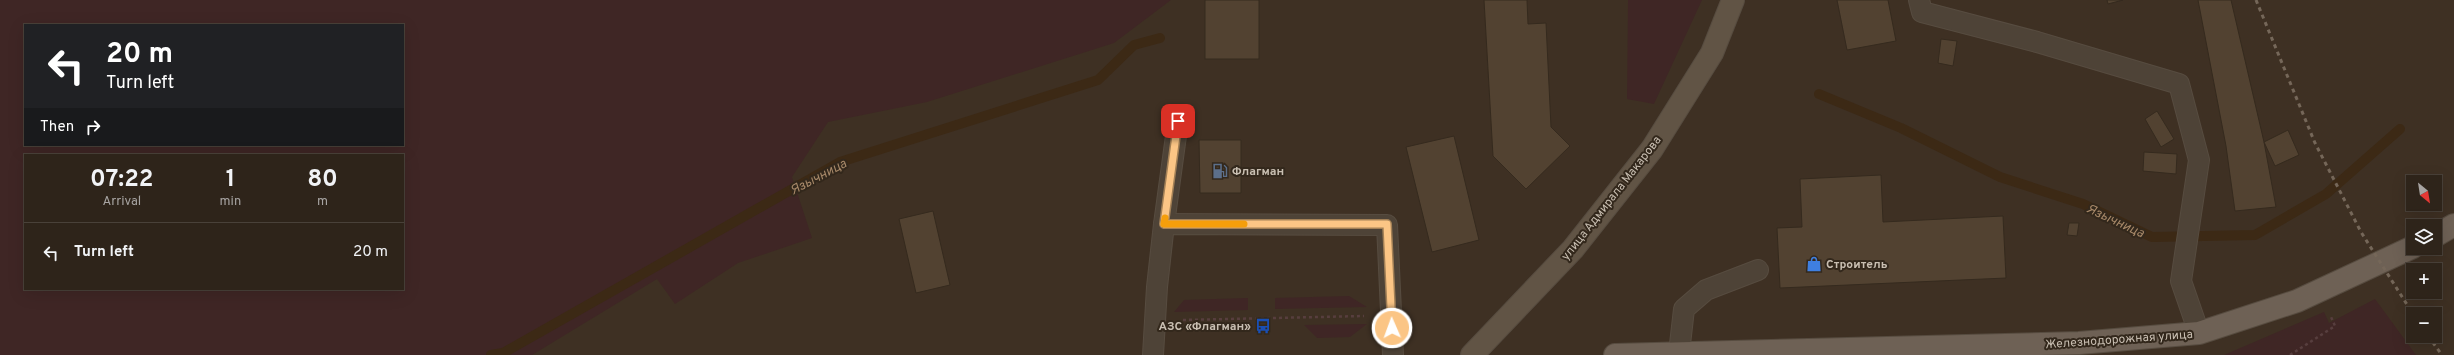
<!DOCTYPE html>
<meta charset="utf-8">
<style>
:root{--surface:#2e241a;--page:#3a3027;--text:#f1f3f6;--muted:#a7a4a2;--line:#494139}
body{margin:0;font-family:Overpass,sans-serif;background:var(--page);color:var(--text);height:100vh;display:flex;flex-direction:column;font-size:15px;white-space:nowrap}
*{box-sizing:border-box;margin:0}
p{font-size:13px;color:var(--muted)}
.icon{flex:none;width:22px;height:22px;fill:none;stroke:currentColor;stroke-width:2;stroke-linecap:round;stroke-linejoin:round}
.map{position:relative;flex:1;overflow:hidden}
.drawer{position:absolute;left:24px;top:154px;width:380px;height:136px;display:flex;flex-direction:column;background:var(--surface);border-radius:0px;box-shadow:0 4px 16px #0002,0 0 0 1px var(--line)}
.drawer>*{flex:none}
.guide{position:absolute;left:24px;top:24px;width:380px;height:122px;border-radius:0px;box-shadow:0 4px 16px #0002,0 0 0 1px var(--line);background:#202124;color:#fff;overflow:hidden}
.needle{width:26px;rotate:150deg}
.tools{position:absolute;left:2406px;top:175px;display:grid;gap:8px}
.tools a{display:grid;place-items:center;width:36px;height:36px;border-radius:0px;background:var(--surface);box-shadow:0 4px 16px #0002,0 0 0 1px var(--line);font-size:20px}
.pin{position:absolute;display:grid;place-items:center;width:34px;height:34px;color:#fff;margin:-17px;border-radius:8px;box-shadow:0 2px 6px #0006}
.me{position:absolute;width:44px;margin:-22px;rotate:358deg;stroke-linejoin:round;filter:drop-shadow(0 0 3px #0008)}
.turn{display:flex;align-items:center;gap:14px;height:84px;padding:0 16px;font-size:18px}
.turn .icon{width:52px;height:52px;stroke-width:2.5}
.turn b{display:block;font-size:28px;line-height:34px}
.then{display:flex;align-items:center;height:38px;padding:0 16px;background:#0003;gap:8px;font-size:15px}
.eta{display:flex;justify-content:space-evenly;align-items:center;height:68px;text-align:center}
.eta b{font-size:24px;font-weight:700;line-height:28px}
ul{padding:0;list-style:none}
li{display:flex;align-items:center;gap:12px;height:60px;padding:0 16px;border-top:1px solid var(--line)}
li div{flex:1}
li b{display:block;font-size:15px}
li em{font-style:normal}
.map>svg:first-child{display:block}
.green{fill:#3f2625;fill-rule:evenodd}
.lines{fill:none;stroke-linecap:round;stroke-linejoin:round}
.stream{stroke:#3c2915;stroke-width:10}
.building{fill:#524231;stroke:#352a1e}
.lane-casing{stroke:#574c40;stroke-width:22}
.secondary-casing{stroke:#574c40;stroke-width:24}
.primary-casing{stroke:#574c40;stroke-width:24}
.path{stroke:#573e3e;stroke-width:2.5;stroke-dasharray:3 3;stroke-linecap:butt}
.lane{stroke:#4e4337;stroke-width:20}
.secondary{stroke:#615445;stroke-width:22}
.primary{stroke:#6e6155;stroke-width:22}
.rail{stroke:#756759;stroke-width:3;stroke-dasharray:4 4;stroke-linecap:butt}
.route-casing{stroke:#a38056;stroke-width:10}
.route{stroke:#fbc585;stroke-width:7}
.slow{stroke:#f59e0b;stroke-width:7}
.labels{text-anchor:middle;stroke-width:4;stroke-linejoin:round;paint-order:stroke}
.poi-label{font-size:12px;font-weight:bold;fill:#c9bfb2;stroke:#33281c;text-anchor:start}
.street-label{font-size:12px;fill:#c9bfb2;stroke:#33281c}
.water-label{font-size:13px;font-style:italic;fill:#a98a6a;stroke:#33281c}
</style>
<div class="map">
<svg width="2454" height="355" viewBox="0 0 2454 355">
<rect width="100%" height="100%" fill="#3e3023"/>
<g class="green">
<path d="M0,0H1171L1114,43L927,102L828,122L792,177L812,238L738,263L675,304L657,279L532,355H0ZM25,25H403V145H25ZM25,155H403V289H25Z"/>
<path d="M1628,0H1702L1654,104L1627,99Z"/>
<path d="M1349,296L1367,307L1275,309V298Z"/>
<path d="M1248,298V310L1174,312L1184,300Z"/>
<path d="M2375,299L2416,355H2224L2324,312L2329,323Z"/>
<path d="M1367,324L1350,337L1317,338L1304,325Z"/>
</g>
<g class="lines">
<g class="stream">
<path d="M1819,94L1901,128L2000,177L2083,204L2152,237L2255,235L2326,194L2400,129"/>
<path d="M491,355L503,353L840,162L1098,80L1134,45L1160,38"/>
</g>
</g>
<g class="building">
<rect x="1205" y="0" width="54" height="59"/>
<path d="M1484,0H1527L1528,24L1546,23L1551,127L1570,146L1526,189L1493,156Z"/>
<path d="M1837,0H1888L1896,41L1847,50Z"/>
<path d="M2107,0H2123L2108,4Z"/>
<path d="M2198,0H2231L2264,142L2276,207L2235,211L2226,146Z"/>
<path d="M1941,39L1957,41L1953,66L1938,63Z"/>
<path d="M2157,111L2174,139L2161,147L2145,119Z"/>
<path d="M2288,130L2299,155L2275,166L2264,142Z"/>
<path d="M1454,136L1479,240L1432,252L1406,147Z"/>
<path d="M1199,140H1241V193H1200Z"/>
<path d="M2144,152L2177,154L2176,174L2143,171Z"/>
<path d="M1881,175L1883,222L2003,216L2006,278L1780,288L1777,228L1802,227L1800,179Z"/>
<path d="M933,211L950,285L916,293L899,219Z"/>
<path d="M2069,223H2079L2077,236L2067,235Z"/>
</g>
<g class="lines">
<g class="lane-casing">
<g id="lane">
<path d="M1919,0L1922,12L2037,42L2179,84L2199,160L2181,281L2199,333"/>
<path d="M1164,224L1178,121"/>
<path d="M1679,353L1684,309L1706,290L1758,270"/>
<path d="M1153,355L1157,287L1164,224L1387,225L1393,355"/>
</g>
</g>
<g class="secondary-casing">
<path id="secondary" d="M1472,355L1573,249L1652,149L1712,53L1733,0"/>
</g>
<g class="primary-casing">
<g id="primary">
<path d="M2435,236L2454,225"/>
<path d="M1615,355L2079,343L2199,333L2297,301L2413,247"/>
</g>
</g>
<g class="path">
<path d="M1183,320L1364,316"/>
<path d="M2290,355L2335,326L2331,317"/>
</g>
<use href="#lane" class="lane"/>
<use href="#secondary" class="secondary"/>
<use href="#primary" class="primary"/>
<g class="rail">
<path d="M2256,0L2315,143L2361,232L2413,314"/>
<path d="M2428,336L2442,355"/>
</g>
</g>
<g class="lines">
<g class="route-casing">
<path id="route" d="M1178,121L1164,224H1387L1392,328"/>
</g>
<use href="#route" class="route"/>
<path class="slow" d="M1165,218L1164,224H1244"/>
</g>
<defs>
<g id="fuel-bare" transform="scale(1.2)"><path d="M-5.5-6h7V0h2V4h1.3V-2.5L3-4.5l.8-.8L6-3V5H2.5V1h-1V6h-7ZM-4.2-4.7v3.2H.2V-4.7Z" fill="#5c6f8a" stroke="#33281c" stroke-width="2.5" paint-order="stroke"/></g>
<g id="shop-bare" transform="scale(1.2)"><path d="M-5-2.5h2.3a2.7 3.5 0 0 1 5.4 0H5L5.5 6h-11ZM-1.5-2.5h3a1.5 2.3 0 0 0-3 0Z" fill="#3f7fe0" stroke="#33281c" stroke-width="2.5" paint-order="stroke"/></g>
<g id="bus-bare" transform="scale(1.2)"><path d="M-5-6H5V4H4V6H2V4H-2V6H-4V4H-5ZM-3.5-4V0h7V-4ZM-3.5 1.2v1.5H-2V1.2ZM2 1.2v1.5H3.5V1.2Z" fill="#1a4fb4" stroke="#33281c" stroke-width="2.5" paint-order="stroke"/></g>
</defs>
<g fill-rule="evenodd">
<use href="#fuel-bare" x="1220" y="171"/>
<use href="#shop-bare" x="1814" y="264"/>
<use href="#bus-bare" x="1263" y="326"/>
</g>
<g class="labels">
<g class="poi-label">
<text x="1232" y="175">Флагман</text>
<text x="1826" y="268">Строитель</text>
<text x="1251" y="330" text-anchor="end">АЗС «Флагман»</text>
</g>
<g class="street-label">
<text transform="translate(1611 198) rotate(-52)" y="4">улица Адмирала Макарова</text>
<text transform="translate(2119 339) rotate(-4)" y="4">Железнодорожная улица</text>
</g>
<g class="water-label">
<text transform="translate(818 176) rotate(-28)" y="5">Язычница</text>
<text transform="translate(2116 220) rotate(25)" y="5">Язычница</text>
</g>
</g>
</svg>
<div class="tools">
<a><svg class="needle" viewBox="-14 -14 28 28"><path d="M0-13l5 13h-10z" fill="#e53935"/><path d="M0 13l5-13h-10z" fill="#a7a4a2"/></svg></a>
<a><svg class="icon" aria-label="layers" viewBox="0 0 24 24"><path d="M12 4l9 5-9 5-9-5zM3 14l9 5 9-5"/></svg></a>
<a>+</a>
<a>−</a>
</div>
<div class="pin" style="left:1178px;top:121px;background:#d93025"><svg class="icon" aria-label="arrive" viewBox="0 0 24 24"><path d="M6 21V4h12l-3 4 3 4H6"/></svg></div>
<svg class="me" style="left:1392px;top:328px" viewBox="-20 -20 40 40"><circle r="17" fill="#fbc585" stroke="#fff" stroke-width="3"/><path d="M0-11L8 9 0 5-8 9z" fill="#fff"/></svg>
<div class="guide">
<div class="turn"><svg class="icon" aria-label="left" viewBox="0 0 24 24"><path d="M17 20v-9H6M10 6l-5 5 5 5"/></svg><div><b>20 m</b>Turn left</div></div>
<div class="then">Then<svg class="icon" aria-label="right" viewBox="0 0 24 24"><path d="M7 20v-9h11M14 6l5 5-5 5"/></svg></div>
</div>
<section class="drawer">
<div class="eta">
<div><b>07:22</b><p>Arrival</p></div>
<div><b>1</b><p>min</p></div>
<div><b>80</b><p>m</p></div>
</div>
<ul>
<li><svg class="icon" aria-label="left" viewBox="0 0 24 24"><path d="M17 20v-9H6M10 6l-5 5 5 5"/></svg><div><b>Turn left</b></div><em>20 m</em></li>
</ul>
</section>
</div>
